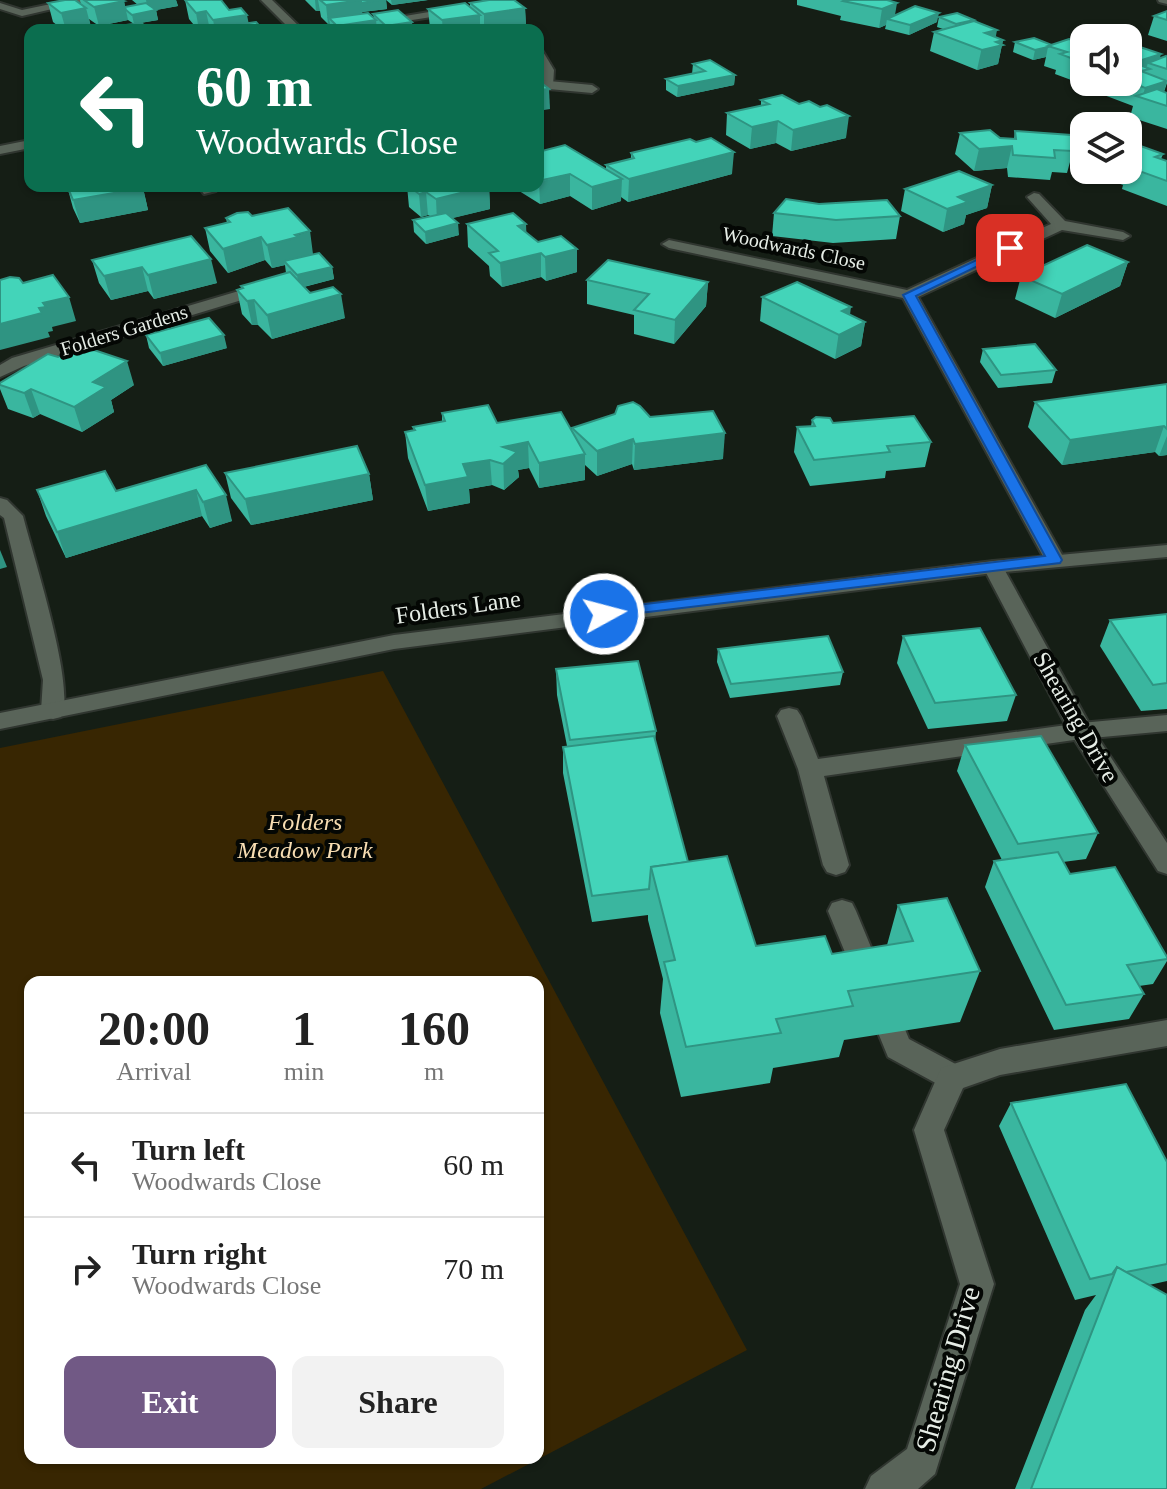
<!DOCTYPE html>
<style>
:root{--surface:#fff;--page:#f2f2f2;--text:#222;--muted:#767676;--line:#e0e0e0;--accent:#715985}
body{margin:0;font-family:Georgia,serif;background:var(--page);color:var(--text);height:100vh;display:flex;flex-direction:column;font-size:30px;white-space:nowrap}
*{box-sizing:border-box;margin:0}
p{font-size:26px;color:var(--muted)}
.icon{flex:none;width:44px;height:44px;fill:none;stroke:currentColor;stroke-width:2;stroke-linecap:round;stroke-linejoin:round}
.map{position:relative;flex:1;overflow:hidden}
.details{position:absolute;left:24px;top:976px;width:520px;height:488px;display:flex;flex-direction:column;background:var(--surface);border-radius:16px;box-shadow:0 2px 6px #0004}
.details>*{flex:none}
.guide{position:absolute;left:24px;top:24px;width:520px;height:168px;border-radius:16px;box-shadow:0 2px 6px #0004;background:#0b6e4f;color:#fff;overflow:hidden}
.fabs{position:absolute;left:1070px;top:24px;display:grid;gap:16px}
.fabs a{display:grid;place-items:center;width:72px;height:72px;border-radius:16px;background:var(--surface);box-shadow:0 2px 6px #0004;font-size:40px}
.pin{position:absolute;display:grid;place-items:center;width:68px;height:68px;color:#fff;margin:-34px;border-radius:16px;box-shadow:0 4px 12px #0006}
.me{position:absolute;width:88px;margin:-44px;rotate:83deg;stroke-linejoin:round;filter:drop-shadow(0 0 6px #0008)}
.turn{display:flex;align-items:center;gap:28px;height:168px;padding:0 40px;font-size:36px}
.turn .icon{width:104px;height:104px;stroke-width:2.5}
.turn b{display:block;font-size:56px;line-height:68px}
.eta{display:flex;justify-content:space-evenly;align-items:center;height:136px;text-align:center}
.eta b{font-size:48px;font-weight:700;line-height:56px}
.button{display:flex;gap:16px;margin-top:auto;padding:16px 40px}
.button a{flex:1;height:92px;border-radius:16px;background:var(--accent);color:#fff;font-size:32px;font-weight:700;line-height:92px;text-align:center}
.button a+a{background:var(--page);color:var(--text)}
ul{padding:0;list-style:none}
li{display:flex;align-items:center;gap:24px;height:104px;padding:0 40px;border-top:2px solid var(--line)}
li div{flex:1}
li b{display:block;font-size:30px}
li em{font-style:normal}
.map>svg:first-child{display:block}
.green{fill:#382602;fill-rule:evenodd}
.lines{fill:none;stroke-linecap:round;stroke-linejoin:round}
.lane-casing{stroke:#303630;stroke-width:4}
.street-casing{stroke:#303630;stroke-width:4}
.secondary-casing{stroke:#303630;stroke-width:4}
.lane{fill:#596459;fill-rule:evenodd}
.street{fill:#596459;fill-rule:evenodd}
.secondary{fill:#596459;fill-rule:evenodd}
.wall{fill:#3ab69f}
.shaded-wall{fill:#2f9482}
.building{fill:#43d4b9;stroke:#2f9482;stroke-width:2}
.route{fill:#1a73e8;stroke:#114b97;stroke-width:2}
.labels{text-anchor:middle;stroke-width:8;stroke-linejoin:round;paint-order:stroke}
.far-street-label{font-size:20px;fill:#e6ede6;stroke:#040704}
.street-label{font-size:24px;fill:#e6ede6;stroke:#040704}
.park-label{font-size:24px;font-style:italic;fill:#f7ddb2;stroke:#040704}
.near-street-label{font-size:28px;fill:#e6ede6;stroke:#040704}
</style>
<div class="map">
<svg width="1167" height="1489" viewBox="0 0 1167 1489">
<rect width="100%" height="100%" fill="#151e15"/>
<path class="green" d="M383,671L747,1350L481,1489H0V748ZM30,982H538V1458H30Z"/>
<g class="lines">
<g class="lane-casing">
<g id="lane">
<path d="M538,49L542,50L554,70L553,86L543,83Z"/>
<path d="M130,186H158L110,198L103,194Z"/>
<path d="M198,186H212L216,191L204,194Z"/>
<path d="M789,708L797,710L801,716L818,759L1081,723L1167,715V731L1081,739L824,776L849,865L845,872L836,875L827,872L823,865L798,769L777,716L781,710Z"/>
<path d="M842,900L852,903L856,911L909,1039L963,1068L967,1078L963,1088L952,1092L888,1057L828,911L832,903Z"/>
</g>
</g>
<g class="street-casing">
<g id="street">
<path d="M70,0H91L22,16L0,9V3L22,10Z"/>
<path d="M261,0H272L303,30H291Z"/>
<path d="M459,7L463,8V12L349,30H321Z"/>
<path d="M538,80L592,85L598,89L592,93L538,88Z"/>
<path d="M30,140V148L0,154V146Z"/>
<path d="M1034,193L1039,194L1065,221L1123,232L1130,236L1123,240L1062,230L918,297L1065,560L1055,566L1045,560L903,298L669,248L662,244L669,240L907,290L1051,224L1027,197Z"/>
<path d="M249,288L257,293L255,296L24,366L0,377V365L12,358Z"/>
<path d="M0,498L7,500L23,516C32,552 77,690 61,717L53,719L45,717L41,711L43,680L4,518L0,515Z"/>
<path d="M993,561L1003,567L1091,727L1167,843V874L1158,871L1069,731L983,567Z"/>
<path d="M1167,1020V1046L1000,1075L963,1088L944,1130L994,1284L935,1474L918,1489H865L871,1476L907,1449L960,1284L914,1130L941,1068L1000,1049Z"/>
</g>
</g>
<g class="secondary-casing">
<g id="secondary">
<path d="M1158,0H1167V4L1159,2Z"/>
<path d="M1167,545V557L993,573L394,649L0,729V713L394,635L993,561Z"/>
</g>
</g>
<use href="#lane" class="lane"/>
<use href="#street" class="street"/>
<use href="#secondary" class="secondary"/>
</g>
<g class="wall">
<path d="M80,0H121L124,1L125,7L138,5L132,0H176L178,6L156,10L158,20L140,23L147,30H118L117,26L134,24L128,20L99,26L89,19L91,27L77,30H63L53,22L48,3L81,5Z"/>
<path d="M185,0L229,10L248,23L263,30H198L189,19Z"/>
<path d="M305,0H428L392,5L386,0L387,9L362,12L363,14L374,18L373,14L413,30H331L330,24H328L321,17L320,11H316Z"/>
<path d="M797,0H887L895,15L937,22L909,35L885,29L886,25L879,28L840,20L841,16L797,5Z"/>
<path d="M470,3L525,8L526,27L505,30H433L430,28L428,9L470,7Z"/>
<path d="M1167,11V41L1148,35L1154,16Z"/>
<path d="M939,17L974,22L996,38L1003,40L998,64L977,70L930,51L934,32L943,29L937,27Z"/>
<path d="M1015,42L1052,45L1084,43V82H1089L1082,84L1055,74L1056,70L1044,66L1046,57L1033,60L1013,52Z"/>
<path d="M1128,49L1160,58L1167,57V83L1164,92L1167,93V129L1130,117L1133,106L1096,92L1099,82H1128Z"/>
<path d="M693,64L735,75L734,85L677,97L666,90V79L692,74Z"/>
<path d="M761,100L846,138L791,151L776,143L750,149L726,135L727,113L761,106Z"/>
<path d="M1015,131L1073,151L1067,173L1052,172L1050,180L1008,177L1007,168L974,171L955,154L960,133L1014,139Z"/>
<path d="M1128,147L1163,154L1161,159L1167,161V206L1122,189L1123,185L1102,177L1104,170H1128Z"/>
<path d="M538,152L606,169V165L631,159V153L732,174L628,202L621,197V201L592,210L570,196L540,204L516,189L515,186H538Z"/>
<path d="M992,185L987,208L966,215L964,224L943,232L901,211L905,189Z"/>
<path d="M67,186L143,188L148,210L80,223L73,208Z"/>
<path d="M407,186H489L490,209L452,218L459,235L426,244L414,232L413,220L430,216L428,215L421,217L409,207Z"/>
<path d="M819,204L900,216L896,239L833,243L772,236L774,213Z"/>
<path d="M252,216L332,267L334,279L304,287L345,318L272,339L258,325H252L242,314L237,290L241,288V286L286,273L285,265L272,268L265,260L228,273L210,251L205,228L227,223L226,218Z"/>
<path d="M467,224L527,234L538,242L577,249V272L546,281L541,277L502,287L490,276L489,266L468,247Z"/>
<path d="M191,236L217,283L154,299L148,291L111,300L99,283L92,260Z"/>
<path d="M1128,262L1120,286L1055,318L1015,299L1021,276Z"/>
<path d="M587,280L708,282L706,306L674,344L634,334V315L587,304Z"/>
<path d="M762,297L850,315L865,322L861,346L835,359L760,321Z"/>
<path d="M146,335L227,348L163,366L149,348Z"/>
<path d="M983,349L1056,370L1052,383L998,388L980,362Z"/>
<path d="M0,383L134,385L111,400L114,412L82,432L40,414L33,418L8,409L0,389Z"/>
<path d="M1167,384V455L1159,456L1155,452L1062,465L1028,427L1035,402Z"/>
<path d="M442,413L497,423L572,432V428L650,417L723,459L634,470L632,464L597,476L585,465V480L539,488L529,468L518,470L519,477L504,490L492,485L469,489L470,503L428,511L408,458L405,432L414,431L413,427L442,422Z"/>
<path d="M812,420L833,423L931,442L925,467L886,471L885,478L810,486L794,452L797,427L811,426Z"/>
<path d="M206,465L232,521L210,528L202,516L66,558L46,516L37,490L116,491Z"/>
<path d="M225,473L369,474L373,500L251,525L231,498Z"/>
<path d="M1167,614V709L1141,711L1100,646L1110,620Z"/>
<path d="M903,636L1016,695L1007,721L928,729L897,663Z"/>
<path d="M718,649L843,672L840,685L730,698L717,662Z"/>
<path d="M556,669L656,731L655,742L688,862L756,946L832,954L887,945L898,905L980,971L960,1022L844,1040L839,1057L773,1068L770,1083L681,1097L660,1013L663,979L648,920V915L592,922L563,773V747L567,746L557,695Z"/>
<path d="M965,745L1098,833L1086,859L1063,862L1070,874L1167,957V961L1153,984L1139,986L1144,994L1129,1019L1054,1030L985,887L994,861L1002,860L957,771Z"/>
<path d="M1011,1103L1167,1162V1281L1149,1285L1167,1489H1015L1085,1310L1096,1295L1075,1300L999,1126Z"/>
</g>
<g class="shaded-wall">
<path d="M146,0H176L178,6L156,10L158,20L134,24L132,15L148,11Z"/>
<path d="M315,0H318L320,11H316Z"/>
<path d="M361,0H386L387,9L362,12L363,19L329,18L330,24H328L326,5Z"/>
<path d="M391,0H428L392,5Z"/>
<path d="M124,1L128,20L99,26L94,7Z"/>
<path d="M897,3L894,21L887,19L886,25L879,28L882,9Z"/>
<path d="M86,8L91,27L77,30H66L61,13Z"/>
<path d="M525,8L526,27L505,30H484V14Z"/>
<path d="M206,11L210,30H199L196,13Z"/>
<path d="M939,13L937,22L909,35L910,25Z"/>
<path d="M247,15L250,30L216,28V30H215L213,20Z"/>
<path d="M480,15V30H443L442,20Z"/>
<path d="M376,20L377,30H337V26Z"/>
<path d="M412,22L413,30H386V26Z"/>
<path d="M997,30L994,47L996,42L1003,40L998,64L977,70L985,33Z"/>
<path d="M1048,47L1046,57L1033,60L1035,50Z"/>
<path d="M1161,54L1158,65L1148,63L1146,69L1139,71L1142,60Z"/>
<path d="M735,75L734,85L677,97L678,86Z"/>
<path d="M1167,81L1161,101L1142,98L1145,88Z"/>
<path d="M549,89L550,109L538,111V90Z"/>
<path d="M849,116L846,138L791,151L793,130Z"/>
<path d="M778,121L776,143L750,149L752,127Z"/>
<path d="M1012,146L1007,168L974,171L979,149Z"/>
<path d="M734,152L732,174L628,202L629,179Z"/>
<path d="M570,174V196L540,204L539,182Z"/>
<path d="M622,179L621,201L592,210V187Z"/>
<path d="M992,185L987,208L966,215L964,224L943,232L947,209L958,197Z"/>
<path d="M489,186L490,209L437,222L436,199Z"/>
<path d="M143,188L148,210L80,223L73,200Z"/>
<path d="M426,192L428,215L421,217L419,194Z"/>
<path d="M458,223L459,235L426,244L425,232Z"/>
<path d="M526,224L527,247L518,226Z"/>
<path d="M310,231L313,254L284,261L285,265L272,268L267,245Z"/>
<path d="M261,237L265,260L228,273L223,249Z"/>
<path d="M577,249V272L546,281L545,257Z"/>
<path d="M541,253V277L502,287L500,263Z"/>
<path d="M211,259L217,283L154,299L148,275Z"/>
<path d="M1128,262L1120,286L1055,318L1062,294Z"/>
<path d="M142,267L148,291L111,300L104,276Z"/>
<path d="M332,267L334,279L299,288L297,275Z"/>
<path d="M708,282L706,306L674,344L675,320Z"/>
<path d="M341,294L345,318L272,339L267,315Z"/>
<path d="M69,297L76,321L52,327L53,331L48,332L50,337L0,350V324L43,303Z"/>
<path d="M254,300L258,325H252L247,301Z"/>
<path d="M851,307L848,330L865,322L861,346L835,359L842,311Z"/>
<path d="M224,335L227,348L163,366L160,353Z"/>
<path d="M127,361L134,385L111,400L114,412L82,432L74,407L93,382Z"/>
<path d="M31,389L40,414L33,418L24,393Z"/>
<path d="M1164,426L1155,452L1062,465L1070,440Z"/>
<path d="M725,433L723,459L634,470L635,444Z"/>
<path d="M1167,436V455L1159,456Z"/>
<path d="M633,439L632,464L597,476V451Z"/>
<path d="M528,442L529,468L518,470L519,477L504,490L503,447Z"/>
<path d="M585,454V480L539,488V463Z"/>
<path d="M490,460L492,485L469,489L470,503L428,511L425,485L463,464Z"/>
<path d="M369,474L373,500L251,525L245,499Z"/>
<path d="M196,490L202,516L66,558L57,532Z"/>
<path d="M226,495L232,521L210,528L203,502Z"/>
<path d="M0,550L7,567L0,569Z"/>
</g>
<g class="building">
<path d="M65,0H75L86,8L61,13L48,3Z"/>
<path d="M84,0H121L124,1L94,7Z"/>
<path d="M185,0H221L229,10L241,8L247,15L213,20L206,11L196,13Z"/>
<path d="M320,0H361L326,5Z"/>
<path d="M361,0H379L361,3Z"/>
<path d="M489,0H514L525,8L484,14L470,3Z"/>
<path d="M845,0H887L897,3L882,9L843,1Z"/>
<path d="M146,3L156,10L132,15L126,10L125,7Z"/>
<path d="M465,3L480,15L442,20L428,9Z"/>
<path d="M915,6L939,13L910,25L887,19Z"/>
<path d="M398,10L412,22L386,26L373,14Z"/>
<path d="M1167,11V20L1154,16Z"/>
<path d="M368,13L376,20L337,26L329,18Z"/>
<path d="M957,13L974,20L956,24L939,17Z"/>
<path d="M974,21L997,30L985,33L1003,40L996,42L1003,45L982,50L934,32Z"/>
<path d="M256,22L263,30H218L216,28Z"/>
<path d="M142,23L147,30H119L117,26Z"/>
<path d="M114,26L117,30H87Z"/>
<path d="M1034,38L1052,45L1048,47L1035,50L1015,42Z"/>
<path d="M1069,39L1084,43V63L1060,54L1067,52L1048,46Z"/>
<path d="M1137,46L1161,54L1142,60L1128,55V49Z"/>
<path d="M1166,56L1167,57V69L1148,63Z"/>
<path d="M710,60L735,75L678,86L666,79L705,71L693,64Z"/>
<path d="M1133,62L1150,69L1141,71L1167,81L1145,88L1128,81V64Z"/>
<path d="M538,80L549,89L538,90Z"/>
<path d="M1157,89L1167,93V106L1136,96Z"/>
<path d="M782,95L799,104L809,101L820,107L827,105L849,116L793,130L778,121L752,127L727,113L769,104L761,100Z"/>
<path d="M990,130L1000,138L1016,139L1015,131L1071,135L1073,151L1054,150L1055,158L1013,155L1012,146L979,149L960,133Z"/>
<path d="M711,138L734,152L629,179L606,165L634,158L631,153L690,139L696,142Z"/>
<path d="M1135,144L1163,154L1155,157L1167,161V181L1128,167L1135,164L1128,162V147Z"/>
<path d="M565,145L622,179L592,187L570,174L538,181V160H541L538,158V152Z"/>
<path d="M959,171L992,185L958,197L968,202L947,209L905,189Z"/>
<path d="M67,186H142L143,188L73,200Z"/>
<path d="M409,186H489L436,199L426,192L419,194Z"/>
<path d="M786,199L819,204L887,200L900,216L836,220L774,213Z"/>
<path d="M288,208L310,231L295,235L298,237L267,245L261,237L223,249L205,228L230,222L226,218L237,213L248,212L252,216Z"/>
<path d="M446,213L458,223L425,232L413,220Z"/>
<path d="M513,213L526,224L518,226L538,242L561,236L577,249L545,257L541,253L500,263L489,253L498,251L467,224Z"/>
<path d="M191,236L211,259L148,275L142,267L104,276L92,260Z"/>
<path d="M1087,245L1128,262L1062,294L1021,276Z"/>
<path d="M319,253L332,267L297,275L284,261Z"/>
<path d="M608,260L708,282L675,320L634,310L649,294L587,280Z"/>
<path d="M290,272L310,293L333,287L341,294L267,315L254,300L247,301L237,290L243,288L241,286Z"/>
<path d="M53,275L69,297L43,303L46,307L39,308L42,313L0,324V280L10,277L19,278L23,283Z"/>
<path d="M797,282L851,307L842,311L865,322L839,335L762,297Z"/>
<path d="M209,318L224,335L160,353L146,335Z"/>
<path d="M1035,344L1056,370L1001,375L983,349Z"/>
<path d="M79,345L127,361L93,382L106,387L74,407L31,389L24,393L0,385V383L48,354L58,357Z"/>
<path d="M1167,384V429L1164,426L1070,440L1035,402Z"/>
<path d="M633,402L640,406L650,417L713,411L725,433L635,444L633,439L597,451L572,428L615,414L618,406Z"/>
<path d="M488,405L497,423L561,412L585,454L539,463L528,442L503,447L517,452L503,464L490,460L463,464L468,477L425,485L405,432L415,430L413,427L445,421L442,413Z"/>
<path d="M914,416L931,442L887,446L890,452L814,460L797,427L815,426L812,420L816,417L830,418L833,423Z"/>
<path d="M357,446L369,474L245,499L225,473Z"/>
<path d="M206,465L226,495L203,502L196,490L57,532L37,490L105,471L116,491Z"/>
<path d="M1167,614V683L1153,685L1110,620Z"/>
<path d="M980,628L1016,695L935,703L903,636Z"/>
<path d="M828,636L843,672L731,684L718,649Z"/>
<path d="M638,661L656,731L570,740L556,669Z"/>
<path d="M654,736L688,862L651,867L649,889L592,896L563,747Z"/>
<path d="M1041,736L1098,833L1018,844L965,745Z"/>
<path d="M1058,852L1070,874L1115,867L1167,957V959L1127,965L1144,994L1066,1005L994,861Z"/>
<path d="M727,856L756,946L825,936L832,954L913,941L898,905L947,898L980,971L848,991L853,1006L776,1019L781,1033L686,1047L664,962L675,960L651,867Z"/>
<path d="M1126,1084L1167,1162V1264L1126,1272L1117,1267L1112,1274L1090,1279L1011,1103Z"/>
<path d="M1117,1267L1167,1295V1489H1031Z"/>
</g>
<path class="route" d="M1006,246L1015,248L916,296L1062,560L1060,563L598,618L596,614L604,609L1045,556L903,295Z"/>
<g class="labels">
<g class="far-street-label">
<text transform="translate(794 248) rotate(12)" y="7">Woodwards Close</text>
<text transform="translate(124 330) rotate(-17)" y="7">Folders Gardens</text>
</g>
<g class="street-label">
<text transform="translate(458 607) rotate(-8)" y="8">Folders Lane</text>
<text transform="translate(1076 717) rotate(60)" y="8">Shearing Drive</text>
</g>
<g class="park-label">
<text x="305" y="830">Folders<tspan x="305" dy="28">Meadow Park</tspan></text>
</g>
<g class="near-street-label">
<text transform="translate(947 1369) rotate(-74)" y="10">Shearing Drive</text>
</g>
</g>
</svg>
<div class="fabs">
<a><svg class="icon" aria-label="sound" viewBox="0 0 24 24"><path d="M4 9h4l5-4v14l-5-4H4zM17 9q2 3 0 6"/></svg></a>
<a><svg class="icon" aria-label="layers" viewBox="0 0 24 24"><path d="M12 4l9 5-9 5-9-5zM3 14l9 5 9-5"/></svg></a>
</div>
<div class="pin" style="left:1010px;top:248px;background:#d93025"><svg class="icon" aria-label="arrive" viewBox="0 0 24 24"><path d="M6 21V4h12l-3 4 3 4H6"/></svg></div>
<svg class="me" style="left:604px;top:614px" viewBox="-20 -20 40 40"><circle r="17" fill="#1a73e8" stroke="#fff" stroke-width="3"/><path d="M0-11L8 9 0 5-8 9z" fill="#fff"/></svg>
<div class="guide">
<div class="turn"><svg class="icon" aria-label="left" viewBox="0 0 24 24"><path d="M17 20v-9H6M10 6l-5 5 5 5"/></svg><div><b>60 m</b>Woodwards Close</div></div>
</div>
<section class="details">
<div class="eta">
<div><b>20:00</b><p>Arrival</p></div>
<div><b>1</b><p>min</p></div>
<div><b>160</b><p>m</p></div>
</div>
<ul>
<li><svg class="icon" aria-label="left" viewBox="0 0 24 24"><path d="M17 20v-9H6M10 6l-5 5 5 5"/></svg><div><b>Turn left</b><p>Woodwards Close</p></div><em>60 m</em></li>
<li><svg class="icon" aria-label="right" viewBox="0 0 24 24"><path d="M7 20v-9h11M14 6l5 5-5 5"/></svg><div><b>Turn right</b><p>Woodwards Close</p></div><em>70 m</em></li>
</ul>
<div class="button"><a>Exit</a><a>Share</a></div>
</section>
</div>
